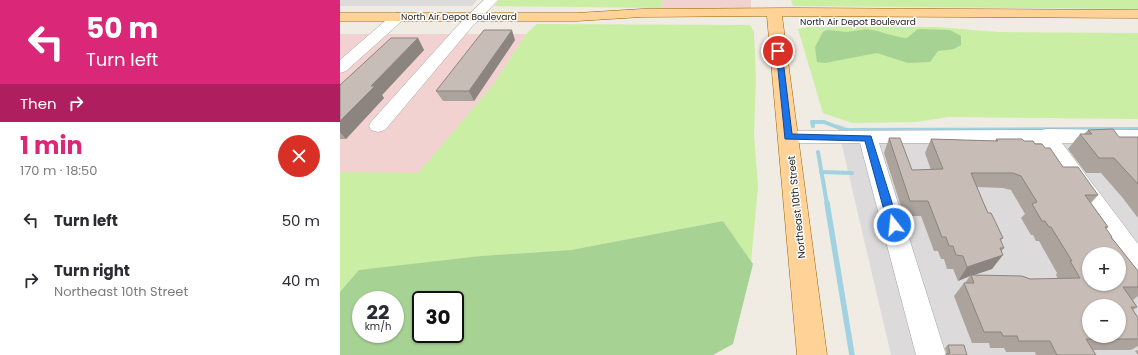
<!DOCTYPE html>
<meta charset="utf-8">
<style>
:root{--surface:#fff;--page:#f2f2f3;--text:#2b2b33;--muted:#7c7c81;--accent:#db2777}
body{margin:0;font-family:Poppins,sans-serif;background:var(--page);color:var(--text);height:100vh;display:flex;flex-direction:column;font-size:15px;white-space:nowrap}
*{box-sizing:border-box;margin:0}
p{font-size:13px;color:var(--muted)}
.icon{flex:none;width:22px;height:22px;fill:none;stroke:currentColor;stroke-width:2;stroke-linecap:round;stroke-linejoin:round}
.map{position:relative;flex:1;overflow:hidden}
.drawer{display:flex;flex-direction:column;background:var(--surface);width:340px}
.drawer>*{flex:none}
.top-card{background:#db2777;color:#fff;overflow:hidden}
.controls{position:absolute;left:742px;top:247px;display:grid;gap:8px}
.controls a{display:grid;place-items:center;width:44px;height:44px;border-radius:50%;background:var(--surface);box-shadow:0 1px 3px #0004;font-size:20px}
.speed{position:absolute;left:12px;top:291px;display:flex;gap:8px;font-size:20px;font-weight:700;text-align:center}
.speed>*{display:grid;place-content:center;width:52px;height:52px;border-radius:50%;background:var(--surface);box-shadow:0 1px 3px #0004;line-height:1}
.speed small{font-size:10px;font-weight:400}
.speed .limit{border:2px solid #111;border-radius:6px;background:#fff;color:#111}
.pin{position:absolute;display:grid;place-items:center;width:34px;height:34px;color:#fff;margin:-17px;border:2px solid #fff;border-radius:50%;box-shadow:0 1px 4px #0007}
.me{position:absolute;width:44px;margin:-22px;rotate:344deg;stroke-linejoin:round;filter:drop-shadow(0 0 3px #0008)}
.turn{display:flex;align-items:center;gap:14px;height:84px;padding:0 20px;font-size:18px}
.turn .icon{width:52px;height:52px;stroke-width:2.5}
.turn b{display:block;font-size:28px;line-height:34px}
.then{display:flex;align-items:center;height:38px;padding:0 20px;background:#0003;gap:8px;font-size:15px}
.round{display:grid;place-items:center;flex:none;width:42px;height:42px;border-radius:21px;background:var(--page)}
.overview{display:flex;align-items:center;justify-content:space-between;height:68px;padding:0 20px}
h1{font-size:24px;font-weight:700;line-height:30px;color:var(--accent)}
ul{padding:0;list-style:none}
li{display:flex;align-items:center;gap:12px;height:60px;padding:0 20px}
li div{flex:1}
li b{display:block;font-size:15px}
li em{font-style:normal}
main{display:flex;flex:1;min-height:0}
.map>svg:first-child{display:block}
.residential{fill:#dcdada;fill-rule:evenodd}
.commercial{fill:#f2d2d0}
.grass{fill:#c9eea4}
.forest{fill:#a6d294;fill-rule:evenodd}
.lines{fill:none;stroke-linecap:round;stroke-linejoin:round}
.stream-far1{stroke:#a0d2e1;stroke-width:4}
.stream{stroke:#a0d2e1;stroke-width:5.5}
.minor-casing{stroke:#a5a5a5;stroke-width:1}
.major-casing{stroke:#976500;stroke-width:1}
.minor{fill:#fff;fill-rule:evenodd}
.major{fill:#ffd298;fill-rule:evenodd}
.wall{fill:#aca39d;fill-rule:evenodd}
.shaded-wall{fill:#8c847f}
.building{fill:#c8bdb6;stroke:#8c847f;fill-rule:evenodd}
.route{fill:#1a73e8;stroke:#114b97}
.labels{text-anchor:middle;stroke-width:3;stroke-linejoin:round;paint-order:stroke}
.far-street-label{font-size:9px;fill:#1e1e1e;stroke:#fff}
.street-label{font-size:10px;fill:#1e1e1e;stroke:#fff}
</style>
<main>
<section class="drawer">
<div class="top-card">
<div class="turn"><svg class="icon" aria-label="left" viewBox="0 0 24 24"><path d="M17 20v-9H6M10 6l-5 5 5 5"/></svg><div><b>50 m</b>Turn left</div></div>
<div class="then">Then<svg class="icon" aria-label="right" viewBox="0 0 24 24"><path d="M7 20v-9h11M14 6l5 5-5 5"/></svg></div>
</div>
<div class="overview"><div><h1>1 min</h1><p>170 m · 18:50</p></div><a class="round" style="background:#d93025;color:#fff"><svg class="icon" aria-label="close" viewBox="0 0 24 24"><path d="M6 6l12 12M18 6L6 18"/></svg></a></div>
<ul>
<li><svg class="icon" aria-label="left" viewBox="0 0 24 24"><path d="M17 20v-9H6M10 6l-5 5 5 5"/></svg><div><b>Turn left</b></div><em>50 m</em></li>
<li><svg class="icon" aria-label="right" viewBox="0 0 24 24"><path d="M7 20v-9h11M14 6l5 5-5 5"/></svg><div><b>Turn right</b><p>Northeast 10th Street</p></div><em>40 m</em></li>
</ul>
</section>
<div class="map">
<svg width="798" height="355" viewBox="0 0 798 355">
<rect width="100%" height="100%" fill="#f0ebe3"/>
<g class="residential">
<path d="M0,0H137L132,6H0Z"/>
<path d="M497,124L512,129L798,127V355H551ZM749,254H779V284H749ZM749,306H779V336H749Z"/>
</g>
<g class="commercial">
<path d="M323,0H411V8H321Z"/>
<path d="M0,34H186L154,84L78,174L0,172Z"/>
</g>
<g class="grass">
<path d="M159,0H323L321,8L154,6Z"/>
<path d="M451,0H798V9L453,6Z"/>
<path d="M197,24L410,25L414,32L416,79L414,134L418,187L411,261L383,221L231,250L141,256L0,292V172L78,173L154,84L186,34Z"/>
<path d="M468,27H596L658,32L798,33V119L608,117L576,122L512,123L483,113L458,29Z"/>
</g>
<g class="forest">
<path d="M527,29C541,31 553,37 567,38L578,29L610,30L621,36V45L614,49L598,51L590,62L568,63L537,53L485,63L477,62L475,47L483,32L487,30L507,32Z"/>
<path d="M383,221L413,264L393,344L373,355H0V292L19,270L141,256L231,250ZM21,300H55V334H21ZM81,300H115V334H81Z"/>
</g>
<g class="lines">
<g class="stream-far1">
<path d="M473,126L472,122H484L505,130L798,129"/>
<path d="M478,152L487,204"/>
<path d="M481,172L512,173"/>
</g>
<path class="stream" d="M487,203L512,355"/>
<g class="minor-casing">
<g id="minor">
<path d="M144,0H158L130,29L45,130L38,132L31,130L29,126L31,122L120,23Z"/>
<path d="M58,13L63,14L65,17L63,20L6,71L0,73V60L53,14Z"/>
<path d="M706,129L798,130V142L722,143L798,244V274L789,271L701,143H539L606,355H576L520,143H448L441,142L438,137L441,132L448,131L702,130Z"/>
</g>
</g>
<g class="major-casing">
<path id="major" d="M452,8L798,10V18L442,16L487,355H457L427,16L302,17L237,21H0V13H237L302,9Z"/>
</g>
<use href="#minor" class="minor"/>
<use href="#major" class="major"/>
</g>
<g class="wall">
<path d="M78,38L84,50L42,95L44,98L6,139H0V85Z"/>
<path d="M175,40L134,101H103L96,91Z"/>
<path d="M748,130L779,137H798V218L782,197L761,173H746L728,149L740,134H744Z"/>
<path d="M549,138L572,170H591L585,153L591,139L655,141L656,139L684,141L695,144L705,148L723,167L758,195L751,203L768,227L766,229L772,237V238L798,271V296L793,300L797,307L793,310L798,318V346L791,350H753L756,355H696L695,352H666L664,348H650L649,343H632L614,296L624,283H625L630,276L618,281L613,269H607L604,259H601L598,251H594L581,216H564L544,153ZM637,187L663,188L671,190L685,214L681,218L691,235H693L696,241H699L717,273L716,275L718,279H690L633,275L652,269L661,252L664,248L660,241L663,238L648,213L644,204Z"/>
<path d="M608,345L627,355H605L607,354L605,348Z"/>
<path d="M798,350V355L795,351Z"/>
</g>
<g class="shaded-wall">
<path d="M172,30L175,40L134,101L129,91Z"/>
<path d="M78,38L84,50L42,95L44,98L6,139L0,132V121L31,86Z"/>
<path d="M663,255L652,269L631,276V275L630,276L618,281L627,267Z"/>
</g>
<g class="building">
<path d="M144,30H172L129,91H96Z"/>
<path d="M51,38H78L31,86H35L0,121V85Z"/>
<path d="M773,129L779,137H798V184L774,158H759L740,134H752L748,130Z"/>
<path d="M549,138H560L572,170L603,169L591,139L658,141L656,139H682L684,141H693L695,144H702L705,148H710L723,167H738L758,195H745L768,227H765L772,237H771L798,271V287H783L797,307H791L798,318V339H746L756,355H717L710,341H679L677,336H663L661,332H644L624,283H634L631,275L682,276L690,279L740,278L730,261H732L711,227H709L705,221H702L692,204L697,202L681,176L673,173H631L644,204L648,213H651L654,219L663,238L660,239L664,248H660L663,255L627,267L623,256L616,255L613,246H609L606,237H602L588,201H570ZM749,254H779V284H749ZM749,306H779V336H749Z"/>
<path d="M608,345H624L627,355H607L606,354L610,353Z"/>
</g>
<path class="route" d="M436,50L442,51L452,134L531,136L559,225L557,228H550L548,225L525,141L445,139Z"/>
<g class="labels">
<g class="far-street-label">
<text x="119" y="20">North Air Depot Boulevard</text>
<text x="518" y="25">North Air Depot Boulevard</text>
</g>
<g class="street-label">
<text transform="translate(456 207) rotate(-96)" y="4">Northeast 10th Street</text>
</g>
</g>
</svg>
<div class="controls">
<a>+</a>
<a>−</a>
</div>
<div class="speed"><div>22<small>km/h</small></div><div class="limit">30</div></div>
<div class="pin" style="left:438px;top:51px;background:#d93025"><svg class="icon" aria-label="arrive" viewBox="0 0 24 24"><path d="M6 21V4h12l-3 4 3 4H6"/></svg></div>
<svg class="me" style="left:554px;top:225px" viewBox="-20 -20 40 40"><circle r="17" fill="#1a73e8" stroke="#fff" stroke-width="3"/><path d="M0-11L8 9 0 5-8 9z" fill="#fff"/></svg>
</div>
</main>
